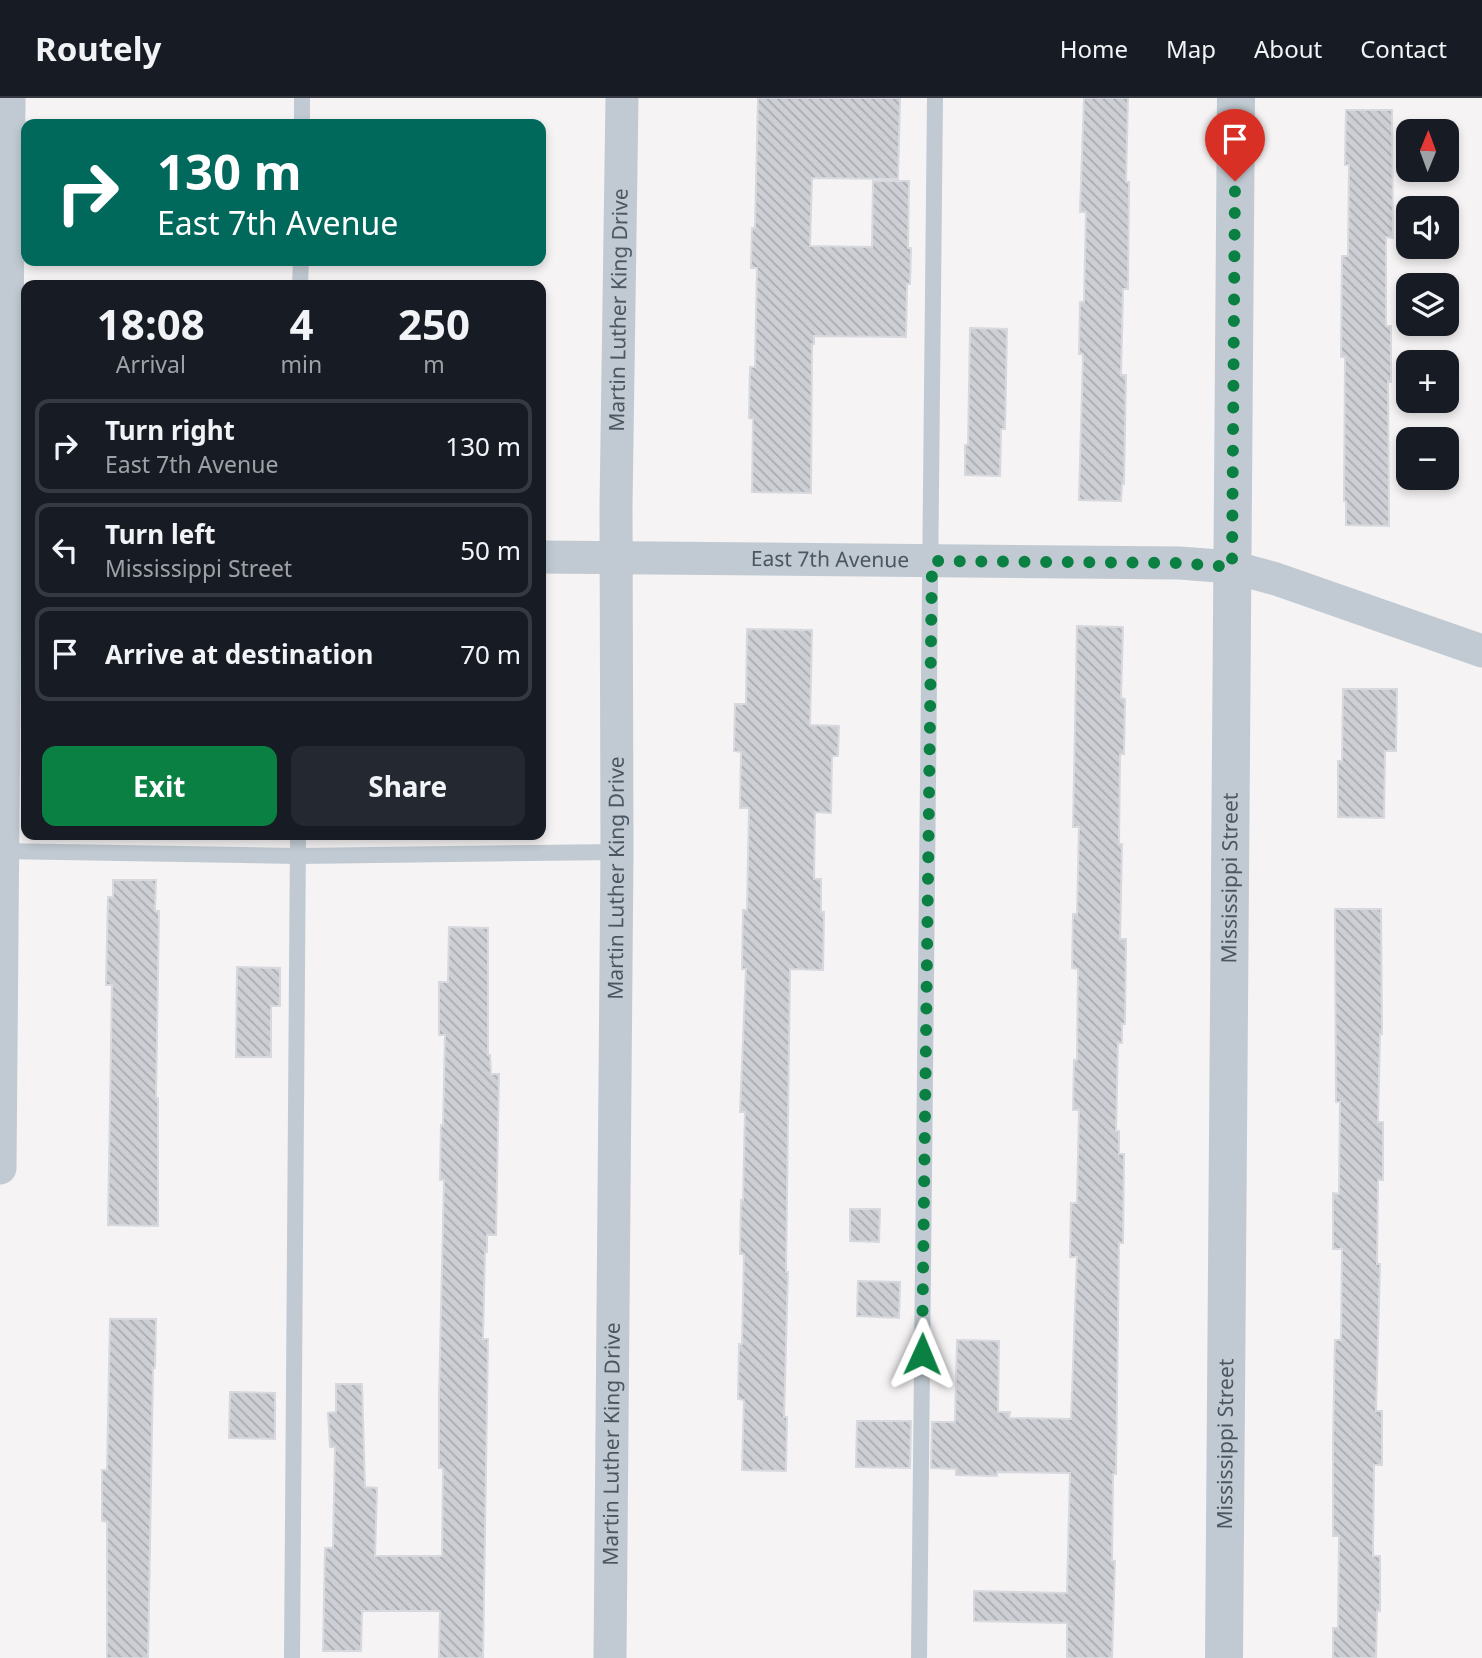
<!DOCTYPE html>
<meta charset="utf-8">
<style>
:root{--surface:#171b24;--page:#242831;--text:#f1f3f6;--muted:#9ea1a6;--line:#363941;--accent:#0b8043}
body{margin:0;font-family:"Noto Sans",sans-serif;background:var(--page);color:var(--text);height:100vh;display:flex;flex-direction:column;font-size:26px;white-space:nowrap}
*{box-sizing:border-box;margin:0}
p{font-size:23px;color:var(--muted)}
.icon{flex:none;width:38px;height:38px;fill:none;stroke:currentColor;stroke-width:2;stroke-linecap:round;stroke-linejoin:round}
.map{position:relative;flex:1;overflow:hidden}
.details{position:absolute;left:21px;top:182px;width:525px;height:560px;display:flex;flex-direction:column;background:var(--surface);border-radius:14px;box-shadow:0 4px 10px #0003}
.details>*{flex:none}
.top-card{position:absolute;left:21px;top:21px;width:525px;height:147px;border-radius:14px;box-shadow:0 4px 10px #0003;background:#00695c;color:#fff;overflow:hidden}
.needle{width:46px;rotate:1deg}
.fabs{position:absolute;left:1396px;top:21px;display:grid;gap:14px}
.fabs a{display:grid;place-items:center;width:63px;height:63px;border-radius:14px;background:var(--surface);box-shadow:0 4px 10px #0003;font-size:35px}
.pin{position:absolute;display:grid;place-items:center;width:60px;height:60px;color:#fff;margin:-72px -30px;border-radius:50% 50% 50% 0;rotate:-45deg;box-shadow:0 0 7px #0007}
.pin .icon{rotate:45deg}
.me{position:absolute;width:77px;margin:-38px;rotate:1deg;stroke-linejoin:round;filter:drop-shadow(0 0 5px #0008)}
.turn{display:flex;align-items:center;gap:24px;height:147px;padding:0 21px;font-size:32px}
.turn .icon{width:91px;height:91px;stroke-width:2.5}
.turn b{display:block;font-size:49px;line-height:60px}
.eta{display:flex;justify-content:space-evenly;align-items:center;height:119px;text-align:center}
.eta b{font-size:42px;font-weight:700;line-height:49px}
.button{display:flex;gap:14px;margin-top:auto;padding:14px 21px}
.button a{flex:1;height:80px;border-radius:14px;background:var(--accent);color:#fff;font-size:28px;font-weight:700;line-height:80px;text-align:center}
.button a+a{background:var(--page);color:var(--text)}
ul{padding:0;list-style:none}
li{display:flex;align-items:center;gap:21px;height:94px;margin:0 14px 10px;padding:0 7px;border:4px solid var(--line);border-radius:14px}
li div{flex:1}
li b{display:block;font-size:26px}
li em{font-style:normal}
header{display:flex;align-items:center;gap:42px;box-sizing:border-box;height:98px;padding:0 35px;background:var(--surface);border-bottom:2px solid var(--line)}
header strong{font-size:33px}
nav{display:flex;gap:38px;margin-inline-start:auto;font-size:24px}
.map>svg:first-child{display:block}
.building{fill:url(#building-back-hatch);stroke:#d7d9de;stroke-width:2}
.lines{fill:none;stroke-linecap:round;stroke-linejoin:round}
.service{stroke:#c1cad2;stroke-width:16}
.minor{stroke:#c1cad2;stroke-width:33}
.tertiary{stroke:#c1cad2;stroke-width:38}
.route{stroke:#0b8043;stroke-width:12;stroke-dasharray:0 21.6}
.labels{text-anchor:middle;stroke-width:5;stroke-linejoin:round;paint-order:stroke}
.street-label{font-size:21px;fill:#4a5661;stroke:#fff}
</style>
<header>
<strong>Routely</strong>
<nav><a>Home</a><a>Map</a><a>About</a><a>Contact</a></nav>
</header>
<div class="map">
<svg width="1482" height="1560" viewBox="0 0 1482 1560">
<defs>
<pattern id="building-back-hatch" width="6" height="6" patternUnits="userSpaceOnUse" patternTransform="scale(1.75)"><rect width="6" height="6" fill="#cdcfd5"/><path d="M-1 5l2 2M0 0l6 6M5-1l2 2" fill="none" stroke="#a8abb0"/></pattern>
</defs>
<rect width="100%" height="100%" fill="#f5f3f3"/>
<g class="building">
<path d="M758,0H900L898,81L812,80L810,148L872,149L873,83H909L908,150H911L910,186H907L906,239L814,238V246H812L811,395L752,394L753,321L749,320L750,269H755L757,170H751L752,130H755Z"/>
<path d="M1084,0H1128L1126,84H1129L1128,191H1123L1121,277H1126L1124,386H1122L1121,403L1079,402L1083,256H1079L1080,204H1084L1086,114H1080Z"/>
<path d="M1346,12H1392L1393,140L1386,139V228H1391V284H1388L1389,428L1346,427V403H1344L1345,259H1341L1342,158H1348L1349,67H1345Z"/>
<path d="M970,230L1007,231L1005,331H1001L1000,378L965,377V347H968Z"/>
<path d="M1077,528L1123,529L1121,600L1125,601L1124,656H1120L1119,746H1122L1120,841H1126L1125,926H1122V945H1118L1116,1033H1119V1056H1124L1123,1145H1119L1116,1376H1113L1112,1463H1115L1112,1560H1067V1525L974,1523V1493L1067,1495L1070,1375L997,1374V1378L956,1377V1371L931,1370L932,1324H955L957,1242L999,1243L998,1314H1010L1009,1320L1071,1321L1077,1159H1070L1071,1105H1077L1079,1012H1073L1074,962H1077L1078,871L1072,870L1073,816H1077L1079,729H1073Z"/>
<path d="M747,531L812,532L810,627L839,628L838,658H832L831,715L815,714L814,781H821V814H824L823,872L790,871L786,1174H788L784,1319H787L786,1373L742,1372L744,1302L738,1301L739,1246H742L744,1156H740L741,1102H743L745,1014H740L746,871H742L743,812H747L749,710H740L741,654L734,653L735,606H746Z"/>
<path d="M1343,591H1397L1396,653H1385L1384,720L1338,719V663H1342Z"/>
<path d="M113,782H156L155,813H159L156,1000H158V1128L108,1127L112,887H106L108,799H113Z"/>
<path d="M1335,811H1381L1382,936H1380L1378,1024H1383V1082H1378L1377,1166H1380L1376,1313H1382V1367H1374L1373,1458H1380V1513H1377L1376,1560H1333V1530H1338L1339,1438H1333V1344L1335,1242H1341L1342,1151H1333V1095L1339,1096L1340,1004H1336Z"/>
<path d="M449,829L488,830V957H490L491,976H499L496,1137H487V1154H485L483,1241H488L483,1560H439L440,1513H362L361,1553H323L325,1450H333L335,1349H330L328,1315L336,1314V1286H362L365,1389L377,1390L375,1458H442L443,1370H439V1300L444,1082H440L441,1027H443L445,937H439V884H448Z"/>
<path d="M237,869L280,870V908H271V959H236Z"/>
<path d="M850,1111H880L879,1144L850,1143Z"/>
<path d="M858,1183L900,1184L899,1220L857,1218Z"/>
<path d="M110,1221H156L155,1270H153L148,1560H107V1424L102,1423V1372H107Z"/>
<path d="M230,1294L275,1295V1341L229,1340Z"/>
<path d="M857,1323H911L910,1370L856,1369Z"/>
</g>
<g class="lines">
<g class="service">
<path d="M302,26V0"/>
<path d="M300,187L301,163"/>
<path d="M0,753L299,758L617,754"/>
<path d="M292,1560L298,737"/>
<path d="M919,1560L935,0"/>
</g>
<g class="minor">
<path id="s1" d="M541,459L1179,465L1232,469L1276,481L1482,553"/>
<path d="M0,1070C6,714 6,357 9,0"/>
<path id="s2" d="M610,1560L617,754L616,409L622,0"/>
</g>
<path class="tertiary" id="s3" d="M1224,1560L1236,0"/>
</g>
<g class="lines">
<path class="route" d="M922,1256L932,463L1179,465L1232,469L1235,83"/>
</g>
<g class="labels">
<g class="street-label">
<text dy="7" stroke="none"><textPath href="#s2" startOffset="1348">Martin Luther King Drive</textPath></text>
<text dy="7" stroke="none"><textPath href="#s1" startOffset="289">East 7th Avenue</textPath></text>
<text dy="7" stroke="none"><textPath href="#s2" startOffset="780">Martin Luther King Drive</textPath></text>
<text dy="7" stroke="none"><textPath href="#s3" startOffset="780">Mississippi Street</textPath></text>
<text dy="7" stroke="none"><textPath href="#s2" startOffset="214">Martin Luther King Drive</textPath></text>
<text dy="7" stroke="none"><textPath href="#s3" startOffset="214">Mississippi Street</textPath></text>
</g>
</g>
</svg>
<div class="fabs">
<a><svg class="needle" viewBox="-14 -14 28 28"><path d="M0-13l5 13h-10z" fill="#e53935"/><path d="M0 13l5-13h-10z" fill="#9ea1a6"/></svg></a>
<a><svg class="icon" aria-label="sound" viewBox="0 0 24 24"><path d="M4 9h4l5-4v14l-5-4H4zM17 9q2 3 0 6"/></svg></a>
<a><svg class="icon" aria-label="layers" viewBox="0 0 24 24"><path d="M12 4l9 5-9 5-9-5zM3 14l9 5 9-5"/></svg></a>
<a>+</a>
<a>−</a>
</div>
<div class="pin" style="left:1235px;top:83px;background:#d93025"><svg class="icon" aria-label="arrive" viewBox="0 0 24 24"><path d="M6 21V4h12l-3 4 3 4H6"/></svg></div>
<svg class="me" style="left:922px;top:1256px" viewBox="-20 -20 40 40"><path d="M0-17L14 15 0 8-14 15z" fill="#0b8043" stroke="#fff" stroke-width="4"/></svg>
<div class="top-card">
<div class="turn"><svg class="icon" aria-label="right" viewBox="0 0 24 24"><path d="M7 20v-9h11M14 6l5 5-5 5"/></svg><div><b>130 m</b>East 7th Avenue</div></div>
</div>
<section class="details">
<div class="eta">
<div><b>18:08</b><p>Arrival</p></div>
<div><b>4</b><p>min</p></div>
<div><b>250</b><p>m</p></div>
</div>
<ul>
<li><svg class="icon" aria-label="right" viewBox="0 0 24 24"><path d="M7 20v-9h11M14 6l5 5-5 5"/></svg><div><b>Turn right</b><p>East 7th Avenue</p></div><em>130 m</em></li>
<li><svg class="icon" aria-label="left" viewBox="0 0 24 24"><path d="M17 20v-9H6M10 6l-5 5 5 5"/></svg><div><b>Turn left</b><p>Mississippi Street</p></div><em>50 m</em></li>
<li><svg class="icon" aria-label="arrive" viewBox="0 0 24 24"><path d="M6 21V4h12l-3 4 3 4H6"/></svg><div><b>Arrive at destination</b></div><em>70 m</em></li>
</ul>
<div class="button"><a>Exit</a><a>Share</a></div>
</section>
</div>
